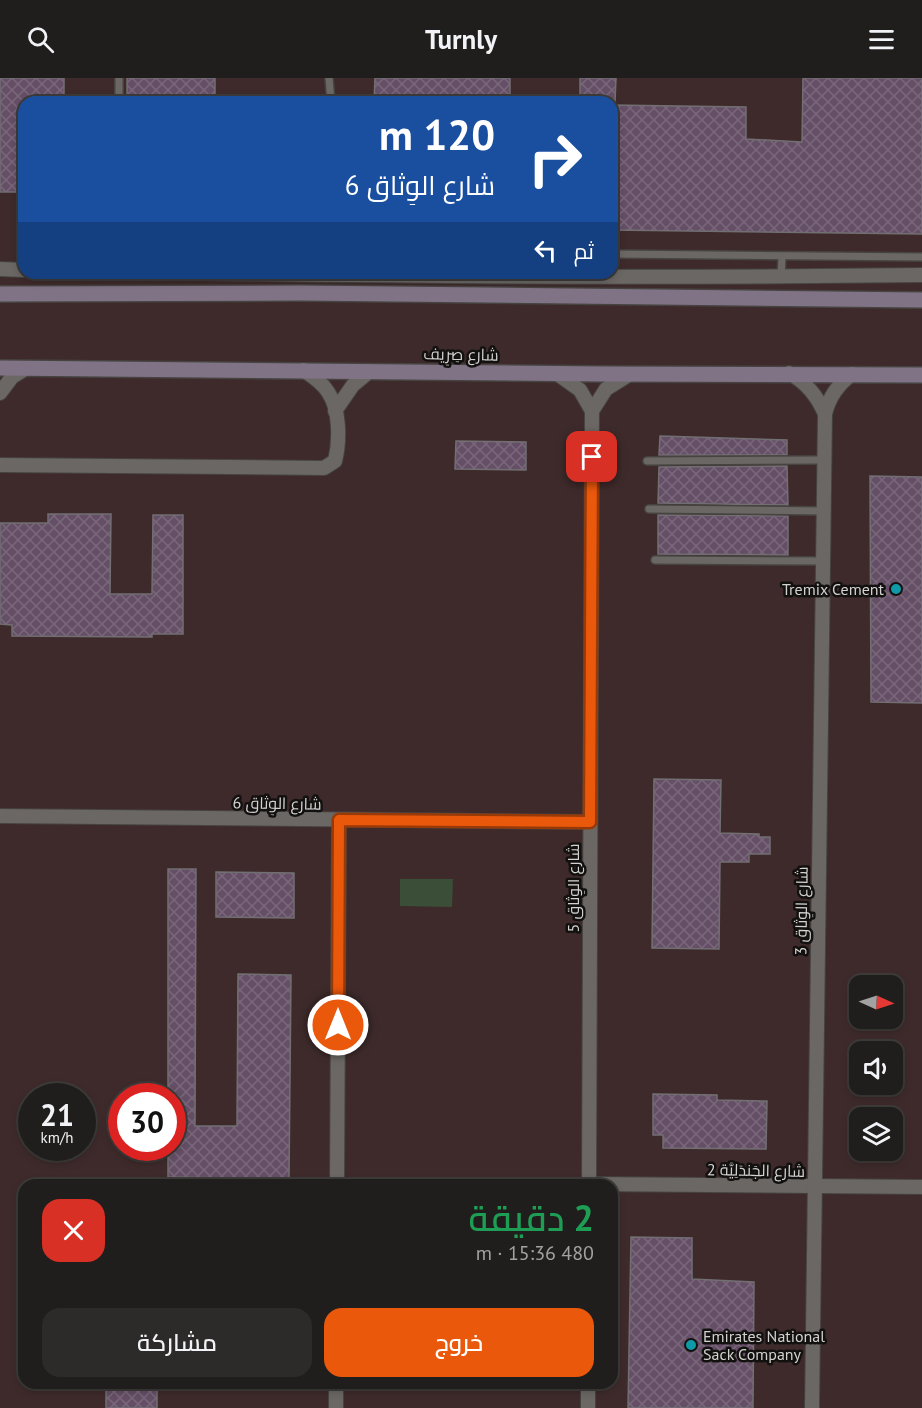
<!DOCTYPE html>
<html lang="ar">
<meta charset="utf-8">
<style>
:root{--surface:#201e1c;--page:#2d2b29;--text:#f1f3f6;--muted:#a2a2a3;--line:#3d3c3b;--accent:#ea580c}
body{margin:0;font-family:"PT Sans",Cairo,sans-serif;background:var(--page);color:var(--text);direction:rtl;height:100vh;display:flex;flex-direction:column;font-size:22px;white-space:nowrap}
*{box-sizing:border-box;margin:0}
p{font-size:20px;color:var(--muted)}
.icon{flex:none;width:33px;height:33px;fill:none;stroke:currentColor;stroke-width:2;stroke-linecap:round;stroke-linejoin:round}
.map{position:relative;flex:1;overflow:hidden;direction:ltr}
.details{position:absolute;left:18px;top:1101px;width:600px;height:210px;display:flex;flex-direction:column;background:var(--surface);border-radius:18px;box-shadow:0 3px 9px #0003,0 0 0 2px var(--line);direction:rtl}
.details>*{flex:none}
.hud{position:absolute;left:18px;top:18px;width:600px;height:183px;border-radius:18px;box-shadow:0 3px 9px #0003,0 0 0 2px var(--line);direction:rtl;background:#1a4fa0;color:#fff;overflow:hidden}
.needle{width:39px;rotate:93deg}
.buttons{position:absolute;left:849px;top:897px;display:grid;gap:12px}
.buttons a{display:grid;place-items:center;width:54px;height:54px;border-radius:12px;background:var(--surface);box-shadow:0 3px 9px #0003,0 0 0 2px var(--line);font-size:30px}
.speed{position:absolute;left:18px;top:1005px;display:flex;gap:12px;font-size:30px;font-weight:700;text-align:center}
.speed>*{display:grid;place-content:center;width:78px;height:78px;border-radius:50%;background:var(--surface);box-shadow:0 3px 9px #0003,0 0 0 2px var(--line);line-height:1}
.speed small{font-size:15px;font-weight:400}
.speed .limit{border:9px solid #d22;background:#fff;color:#111}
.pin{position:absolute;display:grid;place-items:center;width:51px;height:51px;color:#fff;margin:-26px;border-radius:12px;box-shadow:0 3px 9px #0006}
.me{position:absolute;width:66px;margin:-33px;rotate:0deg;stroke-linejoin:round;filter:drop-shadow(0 0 4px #0008)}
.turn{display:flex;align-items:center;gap:21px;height:126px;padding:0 24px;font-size:27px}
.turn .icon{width:78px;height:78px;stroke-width:2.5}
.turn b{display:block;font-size:42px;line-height:51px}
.then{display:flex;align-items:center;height:57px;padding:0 24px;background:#0003;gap:12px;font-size:22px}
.round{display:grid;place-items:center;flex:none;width:63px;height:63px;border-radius:18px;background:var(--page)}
.overview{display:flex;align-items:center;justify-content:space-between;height:102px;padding:0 24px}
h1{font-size:36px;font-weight:600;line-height:45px;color:#1e9e55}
.primary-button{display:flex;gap:12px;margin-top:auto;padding:12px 24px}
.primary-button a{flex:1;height:69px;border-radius:18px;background:var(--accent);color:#fff;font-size:24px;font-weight:600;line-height:69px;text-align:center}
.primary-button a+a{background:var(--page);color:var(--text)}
header{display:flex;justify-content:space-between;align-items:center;height:78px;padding:0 24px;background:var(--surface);font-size:27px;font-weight:600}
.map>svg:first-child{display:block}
.industrial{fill:#3e2a2b;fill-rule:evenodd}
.grass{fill:#3b4e37}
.building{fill:url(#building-cross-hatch);stroke:#726f73;stroke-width:1.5}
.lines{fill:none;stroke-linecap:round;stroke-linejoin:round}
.lane-casing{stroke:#464341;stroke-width:10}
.street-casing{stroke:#464341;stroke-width:16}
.secondary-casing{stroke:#464341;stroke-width:18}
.lane{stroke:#6a6764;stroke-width:7}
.street{stroke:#6a6764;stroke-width:14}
.secondary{stroke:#817386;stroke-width:15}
.route-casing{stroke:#983908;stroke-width:15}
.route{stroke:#ea580c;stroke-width:10}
.culture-dot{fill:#0f9aa8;stroke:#131110;stroke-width:2}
.labels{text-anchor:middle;stroke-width:5;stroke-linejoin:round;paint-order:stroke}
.street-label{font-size:16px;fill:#d4d2d0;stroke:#131110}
.poi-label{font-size:16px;fill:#d4d2d0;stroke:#131110;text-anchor:end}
</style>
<header><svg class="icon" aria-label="menu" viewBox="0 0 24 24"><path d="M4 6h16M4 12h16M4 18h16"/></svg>Turnly<svg class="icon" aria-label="search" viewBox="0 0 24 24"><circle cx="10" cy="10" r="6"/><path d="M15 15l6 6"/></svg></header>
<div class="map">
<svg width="922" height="1330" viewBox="0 0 922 1330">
<defs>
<pattern id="building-cross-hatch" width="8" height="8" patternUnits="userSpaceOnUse" patternTransform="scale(1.5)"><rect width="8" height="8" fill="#654f66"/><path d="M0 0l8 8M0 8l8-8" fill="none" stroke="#7a677b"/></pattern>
</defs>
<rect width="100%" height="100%" fill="#2b2826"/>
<path class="industrial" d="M0,0H922V1330H0ZM24,24H612V195H24ZM860,908H892V940H860ZM860,974H892V1006H860ZM32,1018H82V1070H32ZM122,1018H172V1070H122ZM860,1040H892V1072H860ZM24,1107H612V1305H24Z"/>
<path class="grass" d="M400,801H453L452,829L400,828Z"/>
<g class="building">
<path d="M0,0H64V24H24V114H0Z"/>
<rect x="127" y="0" width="88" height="24"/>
<path d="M375,0H510V24H374Z"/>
<path d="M580,0H616L615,24H580Z"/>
<path d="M803,0H922V156L612,152V27L746,29V61L802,64Z"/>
<path d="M660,358L787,362V377H659Z"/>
<path d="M456,363L526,364V392L455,391Z"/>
<path d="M787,388L788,427L658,425L659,389Z"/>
<path d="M870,398L922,399V625L871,624Z"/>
<path d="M48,436H111L110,516H152L153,437H183V556H152V559L12,558V547L0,546V445H48Z"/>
<path d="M658,437L788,438V477L658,476Z"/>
<path d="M654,701L721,702L720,755L759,756V759H770V776H749V784H720L719,871L652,870Z"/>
<path d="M168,791H196L195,1048H237L238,896L291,897L289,1101L168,1099V1070H172V1018H168Z"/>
<path d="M216,794L294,795V840L216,839Z"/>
<path d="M653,1016L717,1017V1022L767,1023L766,1071L663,1070V1057H653Z"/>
<path d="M631,1159L692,1160V1201L754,1204L753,1330H628Z"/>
<rect x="106" y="1305" width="51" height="25"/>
</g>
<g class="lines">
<g class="lane-casing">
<g id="lane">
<path d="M119,0V24"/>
<path d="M329,0L331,24"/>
<path d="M612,176L922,179"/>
<path d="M781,199L782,179"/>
<path d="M647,383L824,382"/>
<path d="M649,431L824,433"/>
<path d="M655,482L823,483"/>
</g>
</g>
<g class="street-casing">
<g id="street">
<path d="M0,191L24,192"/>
<path d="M204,195C443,199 683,200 922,197"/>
<path d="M556,295L580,312L592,333"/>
<path d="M789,295C807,305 817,318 825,336"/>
<path d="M0,315L12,299L25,291"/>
<path d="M335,333L353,307L370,293"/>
<path d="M0,387L324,390L335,383C340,363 340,331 328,314C322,304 312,298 303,292"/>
<path d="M0,738L590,744"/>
<path d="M589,1106L922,1109"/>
<path d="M337,1107L339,742"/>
<path d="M589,1107L592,333L606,311L630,296"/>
<path d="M336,1330V1305"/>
<path d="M588,1330V1305"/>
<path d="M812,1330L825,336C829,319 837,307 852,296"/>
</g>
</g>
<g class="secondary-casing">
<g id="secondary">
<path d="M0,216L300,215L922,222"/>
<path d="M0,290L601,296L922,297"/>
</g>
</g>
<use href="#lane" class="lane"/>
<use href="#street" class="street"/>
<use href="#secondary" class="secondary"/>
</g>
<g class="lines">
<g class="route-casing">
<path id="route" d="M338,947L339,742L590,744L592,379"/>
</g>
<use href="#route" class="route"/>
</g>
<g class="culture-dot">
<circle cx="896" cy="511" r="6"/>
<circle cx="691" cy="1267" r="6"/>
</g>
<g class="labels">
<g class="street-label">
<text transform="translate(461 276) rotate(1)" y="6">شارع صِرِيف</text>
<text transform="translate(277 725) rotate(1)" y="6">شارع الوِثاق 6</text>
<text transform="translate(573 810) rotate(-90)" y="6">شارع الوِثاق 5</text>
<text transform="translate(801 833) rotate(-89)" y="6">شارع الوِثاق 3</text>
<text transform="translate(756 1092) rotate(1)" y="6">شارع الجَندَلِيَّة 2</text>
</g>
<g class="poi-label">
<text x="884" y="517">Tremix Cement</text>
<text x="703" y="1264" text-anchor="start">Emirates National<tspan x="703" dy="18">Sack Company</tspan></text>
</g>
</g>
</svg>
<div class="buttons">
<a><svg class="needle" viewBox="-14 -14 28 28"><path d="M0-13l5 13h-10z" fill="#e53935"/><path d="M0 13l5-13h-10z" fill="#a2a2a3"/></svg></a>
<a><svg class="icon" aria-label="sound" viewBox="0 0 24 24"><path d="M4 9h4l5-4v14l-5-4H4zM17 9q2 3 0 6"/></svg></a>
<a><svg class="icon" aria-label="layers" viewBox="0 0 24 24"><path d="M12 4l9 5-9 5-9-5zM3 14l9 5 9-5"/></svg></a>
</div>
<div class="speed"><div>21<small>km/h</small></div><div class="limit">30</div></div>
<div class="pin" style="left:592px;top:379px;background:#d93025"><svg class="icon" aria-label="arrive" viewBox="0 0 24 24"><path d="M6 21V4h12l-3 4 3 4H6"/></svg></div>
<svg class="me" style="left:338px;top:947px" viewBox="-20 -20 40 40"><circle r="17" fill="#ea580c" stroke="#fff" stroke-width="3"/><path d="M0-11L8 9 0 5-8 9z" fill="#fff"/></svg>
<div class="hud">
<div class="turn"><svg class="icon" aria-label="right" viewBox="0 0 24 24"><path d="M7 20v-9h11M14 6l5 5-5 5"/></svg><div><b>120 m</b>شارع الوِثاق 6</div></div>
<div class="then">ثم<svg class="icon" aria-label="left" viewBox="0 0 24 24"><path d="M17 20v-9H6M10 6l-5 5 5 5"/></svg></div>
</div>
<section class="details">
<div class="overview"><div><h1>2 دقيقة</h1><p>480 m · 15:36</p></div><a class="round" style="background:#d93025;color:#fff"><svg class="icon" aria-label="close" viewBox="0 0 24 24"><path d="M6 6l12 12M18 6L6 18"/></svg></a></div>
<div class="primary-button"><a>خروج</a><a>مشاركة</a></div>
</section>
</div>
